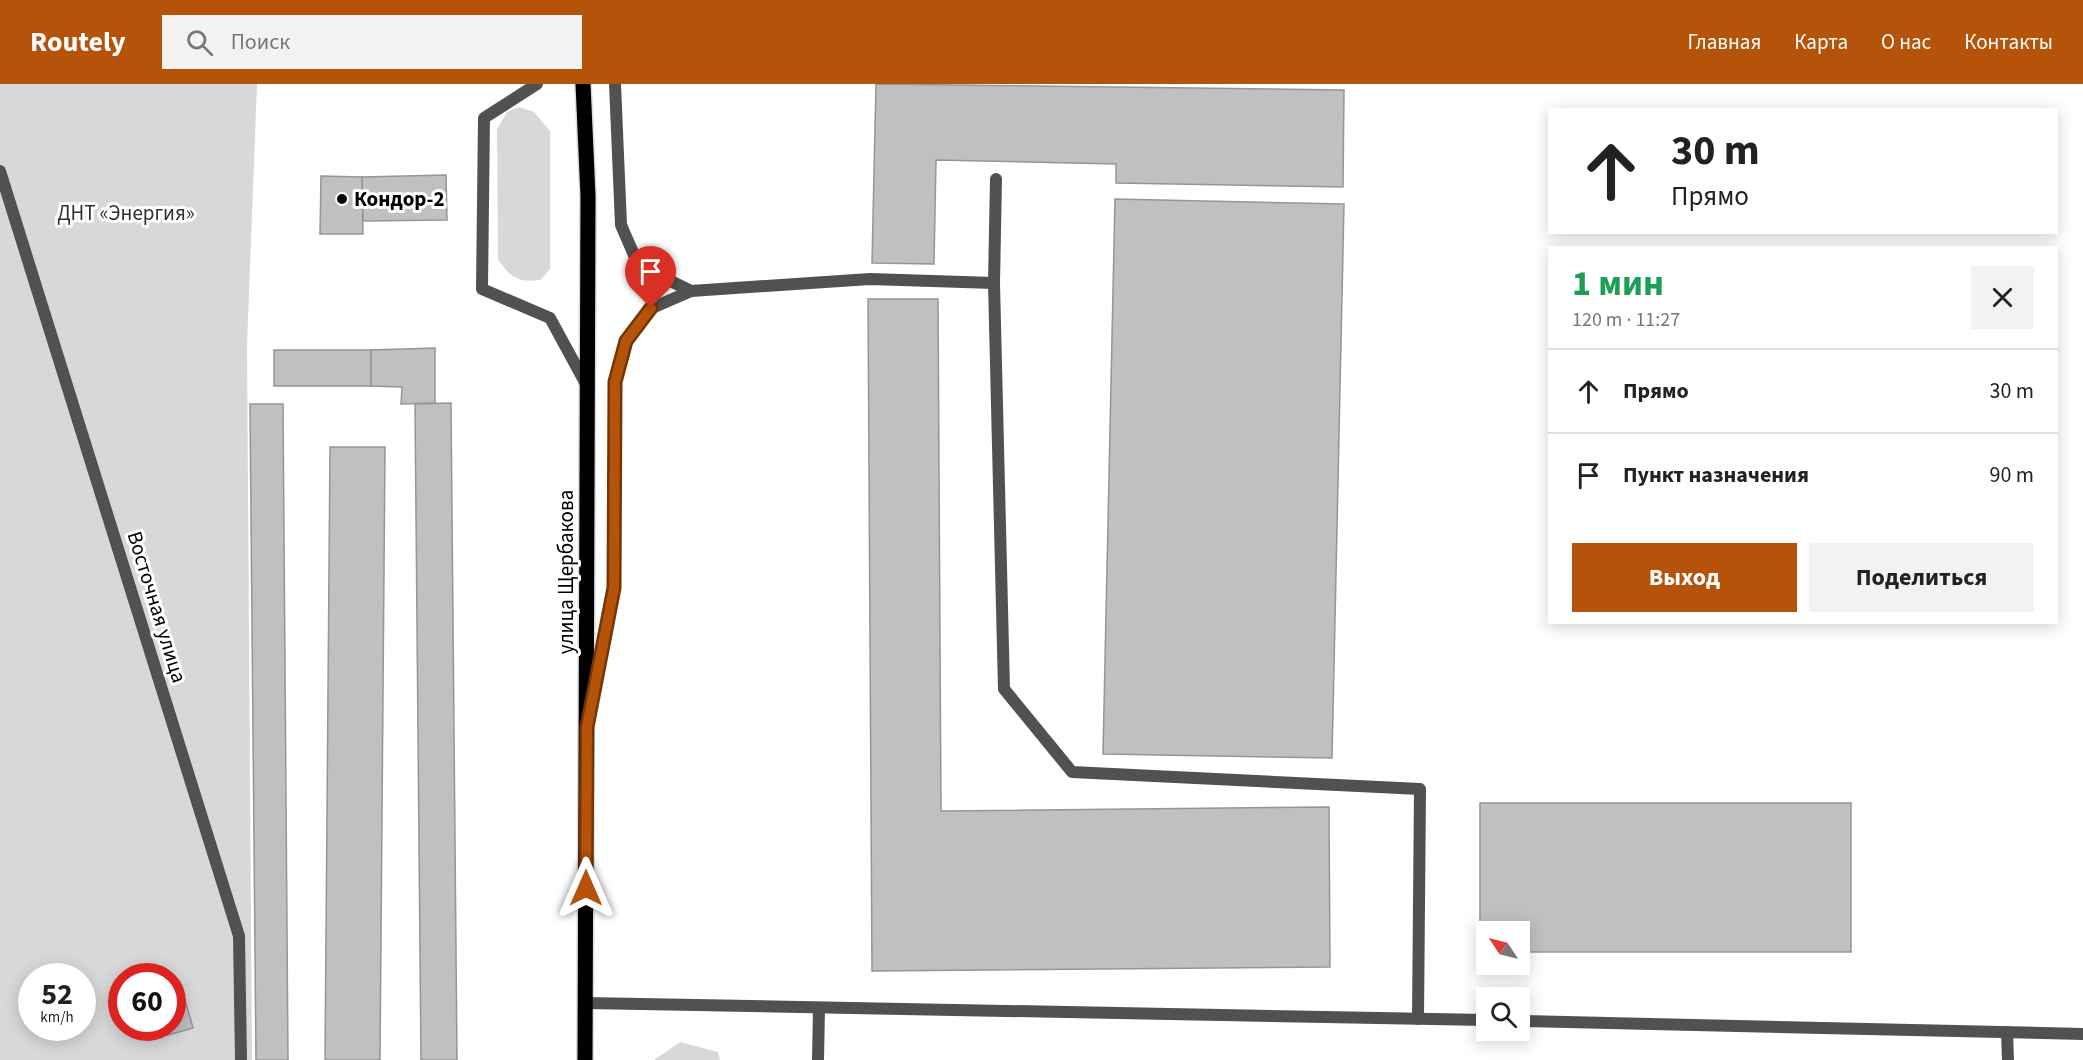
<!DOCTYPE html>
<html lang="ru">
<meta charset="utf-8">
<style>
:root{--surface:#fff;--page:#f2f2f2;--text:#222;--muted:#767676;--line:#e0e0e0;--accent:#b45309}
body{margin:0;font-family:"Source Sans 3",sans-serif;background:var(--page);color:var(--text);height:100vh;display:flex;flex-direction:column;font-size:22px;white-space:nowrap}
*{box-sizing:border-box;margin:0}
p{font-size:20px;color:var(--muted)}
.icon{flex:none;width:33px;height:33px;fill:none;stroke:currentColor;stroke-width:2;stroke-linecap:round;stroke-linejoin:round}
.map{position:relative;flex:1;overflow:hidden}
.sheet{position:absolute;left:1548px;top:162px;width:510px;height:378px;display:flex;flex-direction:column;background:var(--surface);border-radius:0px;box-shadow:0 3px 15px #0003}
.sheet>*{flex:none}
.guide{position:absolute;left:1548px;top:24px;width:510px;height:126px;border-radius:0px;box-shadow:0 3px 15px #0003;background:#fff;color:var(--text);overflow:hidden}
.needle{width:39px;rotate:305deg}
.buttons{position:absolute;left:1476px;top:837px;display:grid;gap:12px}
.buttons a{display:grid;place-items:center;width:54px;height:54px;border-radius:0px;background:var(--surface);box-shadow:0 3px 15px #0003;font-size:30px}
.speed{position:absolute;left:18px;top:879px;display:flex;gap:12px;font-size:30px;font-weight:700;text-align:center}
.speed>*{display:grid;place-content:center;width:78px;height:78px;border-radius:50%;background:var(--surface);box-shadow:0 3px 15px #0003;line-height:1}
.speed small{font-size:15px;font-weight:400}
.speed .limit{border:9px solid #d22;background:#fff;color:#111}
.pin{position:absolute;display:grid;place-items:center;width:51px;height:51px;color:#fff;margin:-62px -26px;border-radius:50% 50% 50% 0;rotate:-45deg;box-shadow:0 0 6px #0007}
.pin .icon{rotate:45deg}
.me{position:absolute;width:66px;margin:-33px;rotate:0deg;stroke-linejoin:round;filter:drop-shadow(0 0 4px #0008)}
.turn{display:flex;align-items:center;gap:21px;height:126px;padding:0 24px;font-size:27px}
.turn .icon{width:78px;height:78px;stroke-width:2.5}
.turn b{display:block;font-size:42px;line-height:51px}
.round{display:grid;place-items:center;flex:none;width:63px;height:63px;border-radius:0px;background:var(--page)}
.overview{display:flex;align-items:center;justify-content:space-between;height:102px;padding:0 24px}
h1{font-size:36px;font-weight:700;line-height:45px;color:#1e9e55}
.action{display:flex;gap:12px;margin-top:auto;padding:12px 24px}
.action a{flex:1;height:69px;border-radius:0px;background:var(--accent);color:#fff;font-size:24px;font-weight:700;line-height:69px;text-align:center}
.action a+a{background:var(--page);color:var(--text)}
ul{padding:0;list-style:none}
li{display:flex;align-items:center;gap:18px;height:84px;padding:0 24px;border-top:2px solid var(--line)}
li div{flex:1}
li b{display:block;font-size:22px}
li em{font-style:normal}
header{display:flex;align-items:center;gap:36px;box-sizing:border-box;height:84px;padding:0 30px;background:var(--accent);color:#fff}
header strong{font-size:28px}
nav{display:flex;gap:33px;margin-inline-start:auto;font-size:21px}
.search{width:420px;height:54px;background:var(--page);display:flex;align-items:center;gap:15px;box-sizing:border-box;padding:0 21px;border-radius:0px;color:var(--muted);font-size:22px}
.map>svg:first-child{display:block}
.green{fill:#d8d8d8;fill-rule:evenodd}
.building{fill:#c0c0c0;stroke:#959595;stroke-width:1.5}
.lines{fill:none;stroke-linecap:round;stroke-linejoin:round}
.primary-casing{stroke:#dbdbdb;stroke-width:18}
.service{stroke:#515151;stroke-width:12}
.minor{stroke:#515151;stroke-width:12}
.primary{stroke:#000;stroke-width:15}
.route-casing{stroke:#753606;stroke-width:15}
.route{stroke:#b45309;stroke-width:10}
.poi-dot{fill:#000;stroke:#fff;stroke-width:2}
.labels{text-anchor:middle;stroke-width:6;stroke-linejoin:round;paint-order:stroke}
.poi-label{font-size:21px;font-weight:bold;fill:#000;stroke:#fff;text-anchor:start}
.park-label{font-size:21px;fill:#2f2f2f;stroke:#fff}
.street-label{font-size:21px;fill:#000;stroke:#fff}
</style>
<header>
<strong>Routely</strong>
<div class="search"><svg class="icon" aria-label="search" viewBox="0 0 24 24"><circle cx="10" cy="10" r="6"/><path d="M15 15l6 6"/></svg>Поиск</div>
<nav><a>Главная</a><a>Карта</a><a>О нас</a><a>Контакты</a></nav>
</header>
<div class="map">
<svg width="2083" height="976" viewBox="0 0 2083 976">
<rect width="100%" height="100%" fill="#fff"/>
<g class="green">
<path d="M0,0H257L247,261L252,976H0ZM32,892H82V944H32ZM122,892H172V944H122Z"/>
<path d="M519,23L534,28L550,47V185L540,196C518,199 511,193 498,176L497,45L507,28Z"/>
<path d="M680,958L718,968L720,976H654Z"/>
</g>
<g class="building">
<path d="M876,0L1344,6L1343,103L1116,99V80L936,76L934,180L872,179Z"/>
<path d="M446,91L447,136L363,137L362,93Z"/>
<path d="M321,92L362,93L363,150H320Z"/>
<path d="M1115,115L1344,120L1332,674L1103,670Z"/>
<path d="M868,215H938L941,727L1329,723L1330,883L872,887Z"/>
<path d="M435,264V319L401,320L402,303L371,302V266Z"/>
<rect x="274" y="266" width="97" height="36"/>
<path d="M451,319L457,976H421L415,320Z"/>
<path d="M250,320H283L288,976H256Z"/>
<path d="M330,363H385L380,976H325Z"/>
<path d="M1480,719H1851V868H1520V848H1486V868H1480Z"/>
<path d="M185,916L193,944L150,956L147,944H172V920Z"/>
</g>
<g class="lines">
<g class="primary-casing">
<path id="primary" d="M583,0L588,112L585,976"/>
</g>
<g class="service">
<path d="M537,0L484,34L482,205L550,234L587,302"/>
<path d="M615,0L621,141L634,171L650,187L691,207"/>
<path d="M996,95L994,199L1004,605L1072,688L1420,705L1418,935"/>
<path d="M591,621L614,504L615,298L626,257L652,224L691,207L870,195L994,199"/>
<path d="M2007,948L2008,976"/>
<path d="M818,976L819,924"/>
</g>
<g class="minor">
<path d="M0,87L239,852L241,976"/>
<path d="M586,919L1486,936"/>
<path d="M1520,937L2083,950"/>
</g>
<use href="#primary" class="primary"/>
</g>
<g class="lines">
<g class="route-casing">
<path id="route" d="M586,804L587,643L614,504L615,298L626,257L651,224"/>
</g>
<use href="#route" class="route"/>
</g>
<circle class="poi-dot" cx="342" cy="115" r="6"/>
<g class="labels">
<g class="poi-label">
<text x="354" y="122">Кондор-2</text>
</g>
<g class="park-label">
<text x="126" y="136">ДНТ «Энергия»</text>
</g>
<g class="street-label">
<text transform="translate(566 488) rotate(-90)" y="7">улица Щербакова</text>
<text transform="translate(157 523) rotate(73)" y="7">Восточная улица</text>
</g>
</g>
</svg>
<div class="buttons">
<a><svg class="needle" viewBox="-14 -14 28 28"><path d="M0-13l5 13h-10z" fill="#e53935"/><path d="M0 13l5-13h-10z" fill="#767676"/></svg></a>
<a><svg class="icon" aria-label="search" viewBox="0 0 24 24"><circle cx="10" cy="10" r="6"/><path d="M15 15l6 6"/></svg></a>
</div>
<div class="speed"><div>52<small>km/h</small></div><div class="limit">60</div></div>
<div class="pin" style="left:651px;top:224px;background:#d93025"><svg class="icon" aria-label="arrive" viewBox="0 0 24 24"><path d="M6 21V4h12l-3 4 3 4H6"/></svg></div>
<svg class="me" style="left:586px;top:804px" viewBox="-20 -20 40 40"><path d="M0-17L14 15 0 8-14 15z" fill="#b45309" stroke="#fff" stroke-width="4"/></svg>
<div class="guide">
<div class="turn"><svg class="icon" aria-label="ahead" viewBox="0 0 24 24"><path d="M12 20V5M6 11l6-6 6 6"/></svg><div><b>30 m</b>Прямо</div></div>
</div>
<section class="sheet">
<div class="overview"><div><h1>1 мин</h1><p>120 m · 11:27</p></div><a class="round"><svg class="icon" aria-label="close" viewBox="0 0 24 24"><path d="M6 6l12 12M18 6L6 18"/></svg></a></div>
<ul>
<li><svg class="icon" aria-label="ahead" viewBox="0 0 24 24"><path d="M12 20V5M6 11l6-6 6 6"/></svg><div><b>Прямо</b></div><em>30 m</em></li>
<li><svg class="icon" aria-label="arrive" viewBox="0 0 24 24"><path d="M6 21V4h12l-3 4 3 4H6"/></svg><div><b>Пункт назначения</b></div><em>90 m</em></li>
</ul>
<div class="action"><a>Выход</a><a>Поделиться</a></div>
</section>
</div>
